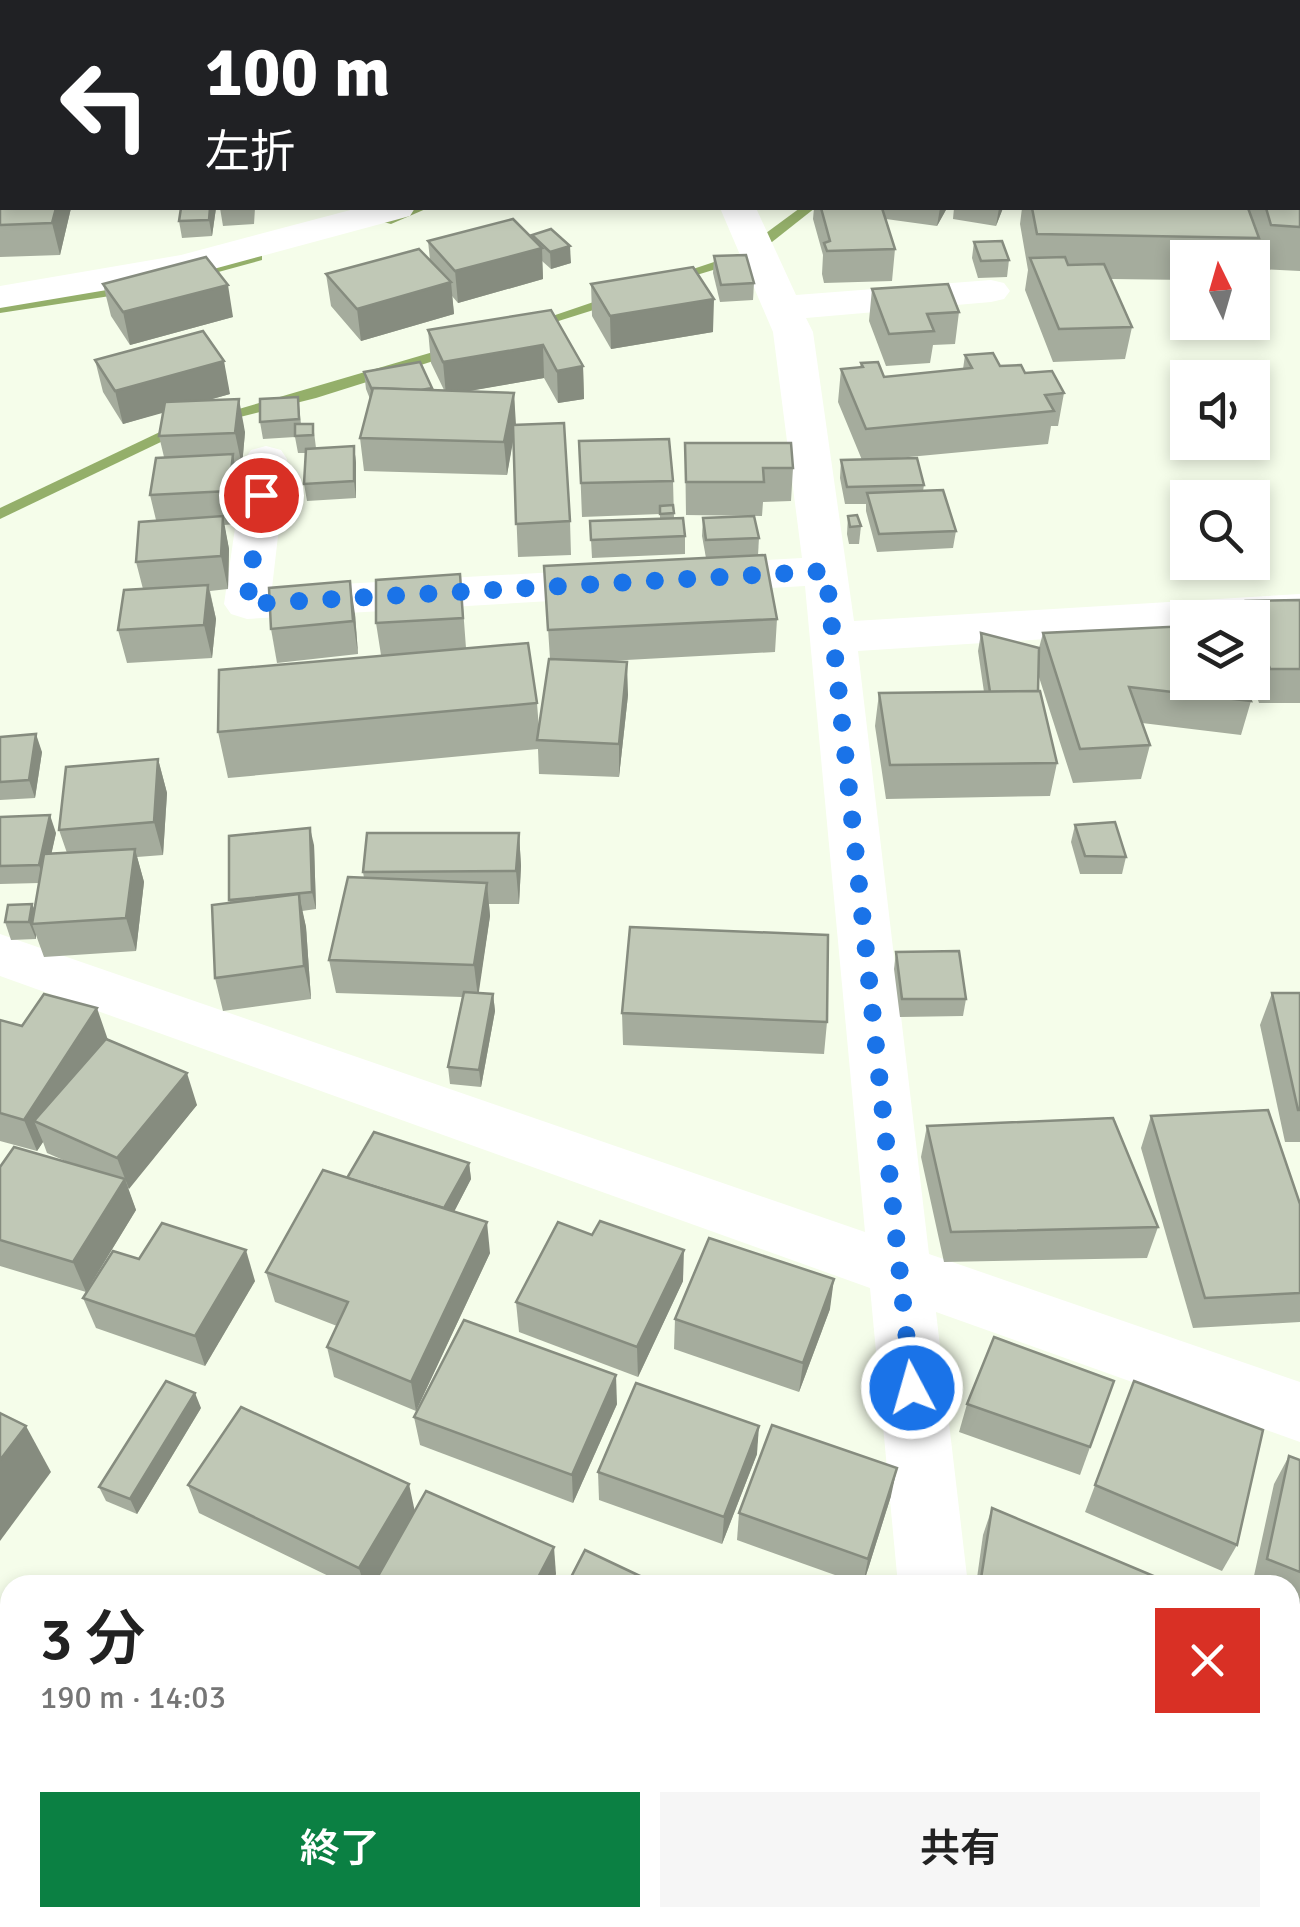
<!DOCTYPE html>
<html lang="ja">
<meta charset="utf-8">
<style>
:root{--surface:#fff;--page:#f6f6f6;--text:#222;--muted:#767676;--accent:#0b8043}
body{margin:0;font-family:Signika,"Noto Sans JP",sans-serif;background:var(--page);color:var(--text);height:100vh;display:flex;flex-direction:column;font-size:38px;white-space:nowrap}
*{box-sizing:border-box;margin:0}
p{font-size:32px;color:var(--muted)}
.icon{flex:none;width:55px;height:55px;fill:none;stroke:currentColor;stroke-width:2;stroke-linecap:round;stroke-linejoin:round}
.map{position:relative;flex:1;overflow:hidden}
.drawer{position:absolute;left:0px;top:1575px;width:1300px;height:352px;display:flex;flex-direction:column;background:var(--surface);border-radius:30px 30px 0 0;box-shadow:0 5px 15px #0003}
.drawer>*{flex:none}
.top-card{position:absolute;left:0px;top:0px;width:1300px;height:210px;box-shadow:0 5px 15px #0003;background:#202124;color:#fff;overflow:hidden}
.needle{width:65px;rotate:355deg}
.buttons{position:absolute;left:1170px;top:240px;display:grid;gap:20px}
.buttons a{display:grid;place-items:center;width:100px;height:100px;border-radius:0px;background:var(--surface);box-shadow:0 5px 15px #0003;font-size:50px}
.pin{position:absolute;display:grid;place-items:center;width:85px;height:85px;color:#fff;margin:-42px;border:5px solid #fff;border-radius:50%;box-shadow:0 2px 10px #0007}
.me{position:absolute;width:110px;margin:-55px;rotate:354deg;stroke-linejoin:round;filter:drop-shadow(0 0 8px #0008)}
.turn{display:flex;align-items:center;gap:35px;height:210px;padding:0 40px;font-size:45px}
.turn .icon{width:130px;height:130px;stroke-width:2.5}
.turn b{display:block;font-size:70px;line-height:85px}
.round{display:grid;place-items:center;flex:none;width:105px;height:105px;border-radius:0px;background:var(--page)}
.head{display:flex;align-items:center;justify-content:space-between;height:170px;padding:0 40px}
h1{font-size:60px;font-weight:600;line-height:75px}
.action{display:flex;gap:20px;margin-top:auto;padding:20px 40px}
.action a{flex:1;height:115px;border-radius:0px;background:var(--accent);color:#fff;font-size:40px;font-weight:600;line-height:115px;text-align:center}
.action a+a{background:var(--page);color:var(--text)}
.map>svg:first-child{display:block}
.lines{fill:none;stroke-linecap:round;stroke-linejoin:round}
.stream{fill:#94af6a;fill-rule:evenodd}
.minor{fill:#fff;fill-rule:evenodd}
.major{fill:#b3cb82;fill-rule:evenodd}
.wall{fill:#a5ac9d}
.shaded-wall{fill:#868c7f}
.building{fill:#c0c8b6;stroke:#868c7f;stroke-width:2.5}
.route{stroke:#1a73e8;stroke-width:18;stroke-dasharray:0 32.4}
</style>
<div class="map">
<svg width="1300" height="1927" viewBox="0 0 1300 1927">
<rect width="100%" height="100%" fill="#f5fdea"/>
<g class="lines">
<g class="stream">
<path d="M410,208H428L391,224L379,221Z"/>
<path d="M800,208H815L772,242H762V236Z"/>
<path d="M257,253L262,254V260L189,280L182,276Z"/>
<path d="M738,254L745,258L743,261L670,283L663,279Z"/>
<path d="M131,285L136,286V292L0,313V305Z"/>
<path d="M614,295L621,299L619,302L533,329L526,325Z"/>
<path d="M457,345L462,346V352L316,398L216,423L208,418Z"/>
<path d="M183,421L188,423V429L0,519V508Z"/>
</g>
<g class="minor">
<path d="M358,208H415L410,216L184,277L0,308V286L181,255Z"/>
<path d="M720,208H756L796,295L991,280L1004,283L1010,291L1004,299L991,302L806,318L813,332L854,621L1300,594V624L1252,626V618H1188V630L858,651L929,1254L1300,1382V1442L936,1312L968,1585H898L870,1288L0,976V934L865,1232L805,586L247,619L231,614L224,604L245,459L251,450L266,446L281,450L287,459L272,588L802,558L773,332Z"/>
<path d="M0,1646L10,1650V1724L0,1720Z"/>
<path d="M1290,1854L1300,1858V1927H1278L1261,1918H1290Z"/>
<path d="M455,1918H550L554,1927H458Z"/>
<path d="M928,1918H1006L1008,1927H928Z"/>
</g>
<g class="major">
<rect x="0" y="40" width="2" height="20"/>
<rect x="1298" y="67" width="2" height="20"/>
</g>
</g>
<g class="wall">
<path d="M114,0H156V2H115Z"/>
<path d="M158,0H194L193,2H159Z"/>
<path d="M376,0H443V2H377Z"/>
<path d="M544,0H870L881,2H560Z"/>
<path d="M884,0H943L944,2H884Z"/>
<path d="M1147,0H1300V22L1298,21V2H1148Z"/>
<path d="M2,83V167H0V89Z"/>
<path d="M1300,129V271L1259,269L1255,251L1252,262V258H1188V280L1111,279L1132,327L1125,359L1053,362L1025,290L1028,270L1020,224L1022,208H1298Z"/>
<path d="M0,197L2,208H71L60,255L0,257Z"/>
<path d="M181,208H216L212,236L182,238L179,221Z"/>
<path d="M220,208H255L254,224L223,226Z"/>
<path d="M814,208H947L937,226L886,219L895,249L892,281L824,283L822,274L823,255L813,219Z"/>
<path d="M954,208H1003L996,226L953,219Z"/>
<path d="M532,235L571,263L551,269L542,261L543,279L458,303L452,296L454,314L361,341L331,306L326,274L430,260L428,241L532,238Z"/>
<path d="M974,242L1009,260L1007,277L978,278L972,258Z"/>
<path d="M714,256L754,283L753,300L720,302L713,273Z"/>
<path d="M103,284L233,317L130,345L111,316Z"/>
<path d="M591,284L713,332L611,349L592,316Z"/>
<path d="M872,289L959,312L955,344L933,345L930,363L886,366L869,321Z"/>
<path d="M551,310L583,366L584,399L558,403L544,378L468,391L514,393L515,425L570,521L571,555L518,557L513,438L507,475L364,471L360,438L370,399L366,389L364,372L432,388V390H444L431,363L428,330Z"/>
<path d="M965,355L1025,373L1064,393L1058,426H1051L1048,444L898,458L924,485L923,491L956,531L953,548L877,552L866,511V504H845L840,478L841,460H862L838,402L841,369L860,367L861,363L884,377L963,369Z"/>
<path d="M95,360L230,394L205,401L245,432L242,466H235L239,487L236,524L224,525L229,549L228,589L210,591L216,619L212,658L127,663L118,630L143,589L136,562L156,520L150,495L164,457L159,436L163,412L123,424L103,392Z"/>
<path d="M298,397L301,424H313L316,448L354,446L356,463V498L307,501L304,484L306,453H298L295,437L263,439L260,422Z"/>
<path d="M579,441L673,481L674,518L685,536V554L592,558L590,521L660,519V514L582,517Z"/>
<path d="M685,443L793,468L791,501L763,502L762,516L686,515Z"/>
<path d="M848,516L861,526L859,544H849L847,534Z"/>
<path d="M703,518L759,538L758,555L706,558L702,536Z"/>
<path d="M544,566L777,619L775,652L608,661L628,695L619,777L539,774L538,749L228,778L218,732L381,655L376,623L463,608L466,648L537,703L539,729L550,659Z"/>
<path d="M1300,600V703H1259L1252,682V618H1241L1246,601Z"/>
<path d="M355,614L358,654L277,663L271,629Z"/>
<path d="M981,633L1039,648L1043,633L1251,701L1241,735L1142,723L1150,745L1141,779L1073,783L1038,674V691L1057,763L1050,796L886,799L875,726L879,693L984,692L978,651Z"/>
<path d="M0,737L42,752L35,798L0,800Z"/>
<path d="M158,759L167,793L163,855L137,857L144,882L136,951L44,957L36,935V939L11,940L5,922L32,904L35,910L39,883L0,884V817L56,833L51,854L67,853L59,830Z"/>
<path d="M1075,825L1126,857L1122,874H1080L1071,842Z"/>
<path d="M519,833L521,866L519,904H489L490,916L478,993L493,994L495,1011L481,1087L450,1084L448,1067L462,997L336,993L329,960L364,878L363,872Z"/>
<path d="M314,845L316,909L302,911L306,927L311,999L223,1011L215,978L230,903L229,900Z"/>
<path d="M896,952L966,999L963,1016L900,1017L894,969Z"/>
<path d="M1272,993H1300V1142H1285L1260,1025Z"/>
<path d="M622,1013L827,1022L824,1054L623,1045Z"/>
<path d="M0,1020L22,1026L108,1039L197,1105L128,1189L136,1210L86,1292L0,1266V1167L70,1163L47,1153L43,1142L37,1151L0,1141Z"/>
<path d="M1151,1116L1300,1204V1322L1193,1328L1141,1148Z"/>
<path d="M927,1126L1158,1227L1147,1258L944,1262L921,1157Z"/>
<path d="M469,1163L471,1179L454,1212L490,1253L416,1411L334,1377L327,1347L337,1326L275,1302L266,1272L347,1178Z"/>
<path d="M139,1259L255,1281L205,1366L96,1328L83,1298Z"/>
<path d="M683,1281L638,1377L519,1332L516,1302Z"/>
<path d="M830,1309L799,1392L674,1349L675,1319Z"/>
<path d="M1114,1381L1080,1475L959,1432L967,1404Z"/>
<path d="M1134,1381L1237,1545L1222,1571L1085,1512Z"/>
<path d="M617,1404L573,1503L420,1445L414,1417Z"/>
<path d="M201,1408L137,1514L106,1501L99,1487Z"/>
<path d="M757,1454L722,1544L599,1500L598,1472Z"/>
<path d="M1289,1456L1300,1460V1604L1290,1600V1585H1252L1274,1484Z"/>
<path d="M188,1485L414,1512L556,1574L550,1585H373L406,1526L372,1585H347L199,1513Z"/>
<path d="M891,1496L863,1585L737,1540L739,1513Z"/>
<path d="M992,1508L1161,1585H976L983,1535Z"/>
<path d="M625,1918H756L753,1927H626Z"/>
<path d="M1032,1918H1275L1274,1927H1030Z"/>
</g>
<g class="shaded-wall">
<rect x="836" y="0" width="19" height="2"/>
<path d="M56,208H71L60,255L52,223Z"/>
<path d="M210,208H216L212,236L209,220Z"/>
<path d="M940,208H947L937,226Z"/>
<path d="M999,208H1003L996,226Z"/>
<path d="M570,246L571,263L551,269L550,252Z"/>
<path d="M542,248L543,279L458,303L455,271Z"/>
<path d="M451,282L454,314L361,341L357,309Z"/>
<path d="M228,285L233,317L130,345L123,312Z"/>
<path d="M714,299L713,332L611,349L610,316Z"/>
<path d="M543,345L544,378L446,395L443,362Z"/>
<path d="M224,361L230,394L123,424L115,391Z"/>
<path d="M583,366L584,399L558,403L557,371Z"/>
<path d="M514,393L516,425L507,475L504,442Z"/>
<path d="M239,399L245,432L242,466L235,433Z"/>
<path d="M354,446L356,463V498L354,481Z"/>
<path d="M233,454L239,487L236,524L229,491Z"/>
<path d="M223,516L229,549L228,589L221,556Z"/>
<path d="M350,581L355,614L358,654L353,621Z"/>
<path d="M208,585L216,619L212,658L204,625Z"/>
<path d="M627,662L628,695L619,777V744Z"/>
<path d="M36,734L42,752L35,798L29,780Z"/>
<path d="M158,759L167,793L163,855L154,822Z"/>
<path d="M50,815L56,833L45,883L39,865Z"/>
<path d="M310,828L314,845L316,909L312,892Z"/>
<path d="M519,833L521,866L519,904L516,871Z"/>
<path d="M135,849L144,882L136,951L126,918Z"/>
<path d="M487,883L490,916L478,998L474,965Z"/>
<path d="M299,894L306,927L311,999L304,966Z"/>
<path d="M32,904L39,921L32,924L36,935V939L29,922Z"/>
<path d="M493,994L495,1011L481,1087L479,1070Z"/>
<path d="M97,1008L108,1040L34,1121L43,1142L37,1151L24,1120Z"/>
<path d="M187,1073L197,1105L129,1189L117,1158Z"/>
<path d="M469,1163L471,1179L446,1227L443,1211Z"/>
<path d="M125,1179L136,1210L86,1292L73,1262Z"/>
<path d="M487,1222L490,1253L416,1411L411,1382Z"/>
<path d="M246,1250L255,1281L205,1366L195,1336Z"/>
<path d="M684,1250L683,1281L638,1377L637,1347Z"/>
<path d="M834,1279L830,1309L799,1392L803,1363Z"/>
<path d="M616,1375L617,1404L573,1503L572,1475Z"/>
<path d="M195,1393L201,1408L137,1514L130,1499Z"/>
<path d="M26,1426L51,1472L0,1541V1460Z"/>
<path d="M759,1426L757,1454L722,1544L724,1517Z"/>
<path d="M897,1468L891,1496L863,1585L868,1559Z"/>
<path d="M409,1484L415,1512L372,1585H364L359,1568Z"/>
<path d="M554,1547L556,1574L550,1585H534Z"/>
<path d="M752,1918H756L753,1927H748Z"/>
</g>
<g class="building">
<path d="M377,0H441L378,1Z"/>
<path d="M744,0H790L787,2H754Z"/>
<path d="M859,0H870L881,2H856Z"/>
<path d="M943,0H1003V2H944Z"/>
<path d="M2,83V105H0V89Z"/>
<rect x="0" y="114" width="2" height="22"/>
<path d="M1298,129H1300V227L1271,225L1266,208H1298Z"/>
<path d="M2,189V208H56L52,223L0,225V197Z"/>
<path d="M181,208H210L209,220L179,221Z"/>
<path d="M821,208H882L895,249L827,251L824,243L830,241Z"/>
<path d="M1032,208H1248L1259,238L1037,234Z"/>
<path d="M513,219L542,248L455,271L428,241Z"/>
<path d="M551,229L570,246L550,252L532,235Z"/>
<path d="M1002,241L1009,260L981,261L974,242Z"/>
<path d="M419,249L451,282L357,309L326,274Z"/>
<path d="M746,255L754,283L721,285L714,256Z"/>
<path d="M206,257L228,285L123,312L103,284Z"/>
<path d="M1065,257L1068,265L1104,264L1132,327L1059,329L1030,258Z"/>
<path d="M693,267L714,299L610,316L591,284Z"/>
<path d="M948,284L959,312L927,314L934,331L889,334L872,289Z"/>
<path d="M551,310L583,366L557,371L543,345L443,362L428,330Z"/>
<path d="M203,331L224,361L115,391L95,360Z"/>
<path d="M993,353L1000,366L1021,365L1025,373L1052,371L1064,393L1045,395L1054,411L866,429L841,369L863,367L861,363L878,362L884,377L972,368L965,355Z"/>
<path d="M420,362L432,388L421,390L373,388V392L364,372Z"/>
<path d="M373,388L514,393L504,442L360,438Z"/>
<path d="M298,397L299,419L260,422V399Z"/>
<path d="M239,399L235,433L159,436L165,402Z"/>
<path d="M564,423L570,521L516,524L513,425Z"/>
<path d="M295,424H313V435L295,436Z"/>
<path d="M669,439L673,481L581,483L579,441Z"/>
<path d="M685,443H791L793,468H763L764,482H686Z"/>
<path d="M354,446V481L304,484L306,449Z"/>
<path d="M233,454L229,491L150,495L156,458Z"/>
<path d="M917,458L924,485L847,487L841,460Z"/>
<path d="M943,490L956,531L879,534L867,493Z"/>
<path d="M673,505L674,513L660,514V506Z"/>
<path d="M857,515L861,526L850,527L848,516Z"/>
<path d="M223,516L221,556L136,562L139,522Z"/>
<path d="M754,516L759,538L706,540L703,518Z"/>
<path d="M683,518L685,536L591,540L590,521Z"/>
<path d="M765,555L777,619L548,630L544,566Z"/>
<path d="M460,574L463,618L376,623V580Z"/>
<path d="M350,581L353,621L271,629L269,588Z"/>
<path d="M208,585L204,625L118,630L124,590Z"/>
<path d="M1300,600V669H1270L1246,601Z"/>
<path d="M1188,626V682H1243L1251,701L1129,687L1150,745L1080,749L1043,633Z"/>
<path d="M981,633L1039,648L1038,691L990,692Z"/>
<path d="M528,643L537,703L218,732L219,670Z"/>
<path d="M549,659L627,662L619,744L537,740Z"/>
<path d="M1040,691L1057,763L890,765L879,693Z"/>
<path d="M36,734L29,780L0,782V737Z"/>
<path d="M158,759L154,822L59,830L66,767Z"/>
<path d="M50,815L39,865L0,866V817Z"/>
<path d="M1115,822L1126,857L1085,856L1075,825Z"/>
<path d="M310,828L312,892L229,900V836Z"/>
<path d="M367,833H519L516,871L363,872Z"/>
<path d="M135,849L126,918L32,924L44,854Z"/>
<path d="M348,877L487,883L474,965L329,960Z"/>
<path d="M299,894L304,966L215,978L212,905Z"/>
<path d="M32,904L29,922H5L8,905Z"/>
<path d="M630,927L828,935L827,1022L622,1013Z"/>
<path d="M959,951L966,999H902L896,952Z"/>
<path d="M464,992L493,994L479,1070L448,1067Z"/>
<path d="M1272,993H1300V1110H1298Z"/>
<path d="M44,994L97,1008L24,1120L0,1113V1020L22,1026Z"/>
<path d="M106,1039L187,1073L117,1158L34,1121Z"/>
<path d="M1268,1110L1300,1204V1293L1205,1298L1151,1116Z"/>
<path d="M1113,1118L1158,1227L951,1232L927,1126Z"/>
<path d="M374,1132L469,1163L444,1208L347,1178Z"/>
<path d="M14,1147L125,1179L73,1262L0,1240V1167Z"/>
<path d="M323,1170L487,1222L411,1382L327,1347L348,1302L266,1272Z"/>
<path d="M600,1221L684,1250L637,1347L516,1302L558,1222L592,1235Z"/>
<path d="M162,1223L246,1250L195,1336L83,1298L113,1251L139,1259Z"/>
<path d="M709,1238L834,1279L803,1363L675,1319Z"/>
<path d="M464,1320L616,1375L572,1475L414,1417Z"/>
<path d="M994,1337L1114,1381L1090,1447L967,1404Z"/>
<path d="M166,1381L195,1393L130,1499L99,1487Z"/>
<path d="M1134,1381L1263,1430L1237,1545L1095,1485Z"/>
<path d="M636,1383L759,1426L724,1517L598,1472Z"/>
<path d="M241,1407L409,1484L359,1568L188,1485Z"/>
<path d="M0,1413L26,1426L0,1460Z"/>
<path d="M772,1425L897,1468L868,1559L739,1513Z"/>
<path d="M1289,1456L1300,1460V1572L1267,1559Z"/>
<path d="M426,1491L554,1547L534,1585H373Z"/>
<path d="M992,1508L1163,1580L1161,1585H980Z"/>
<path d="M585,1550L659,1585H567Z"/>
<path d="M1290,1624L1300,1628V1706L1290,1749Z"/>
<path d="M0,1912L20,1927H0Z"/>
<path d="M643,1918H752L748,1927H663Z"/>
<path d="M805,1918H865L885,1927H801Z"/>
<path d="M1039,1918H1275L1274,1927H1037Z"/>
</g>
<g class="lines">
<path class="route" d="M261,495L247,604L826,571L912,1388"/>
</g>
</svg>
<div class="buttons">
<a><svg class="needle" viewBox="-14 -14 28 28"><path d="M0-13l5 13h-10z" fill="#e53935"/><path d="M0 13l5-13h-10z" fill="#767676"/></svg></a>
<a><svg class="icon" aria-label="sound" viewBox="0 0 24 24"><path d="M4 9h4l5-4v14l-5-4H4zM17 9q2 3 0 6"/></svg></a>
<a><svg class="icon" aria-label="search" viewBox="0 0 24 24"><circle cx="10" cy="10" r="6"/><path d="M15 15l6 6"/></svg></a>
<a><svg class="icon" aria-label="layers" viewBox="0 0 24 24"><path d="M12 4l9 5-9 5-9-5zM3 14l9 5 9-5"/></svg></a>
</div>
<div class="pin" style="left:261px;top:495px;background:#d93025"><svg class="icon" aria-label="arrive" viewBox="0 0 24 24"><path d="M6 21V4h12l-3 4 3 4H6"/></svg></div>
<svg class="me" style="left:912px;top:1388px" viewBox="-20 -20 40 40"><circle r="17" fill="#1a73e8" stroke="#fff" stroke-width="3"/><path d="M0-11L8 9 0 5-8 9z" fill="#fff"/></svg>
<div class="top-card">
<div class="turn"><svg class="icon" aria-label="left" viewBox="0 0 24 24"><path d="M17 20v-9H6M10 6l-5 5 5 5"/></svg><div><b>100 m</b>左折</div></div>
</div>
<section class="drawer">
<div class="head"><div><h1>3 分</h1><p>190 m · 14:03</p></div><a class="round" style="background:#d93025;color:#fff"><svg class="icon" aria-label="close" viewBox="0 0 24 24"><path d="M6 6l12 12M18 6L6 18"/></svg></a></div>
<div class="action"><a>終了</a><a>共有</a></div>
</section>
</div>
